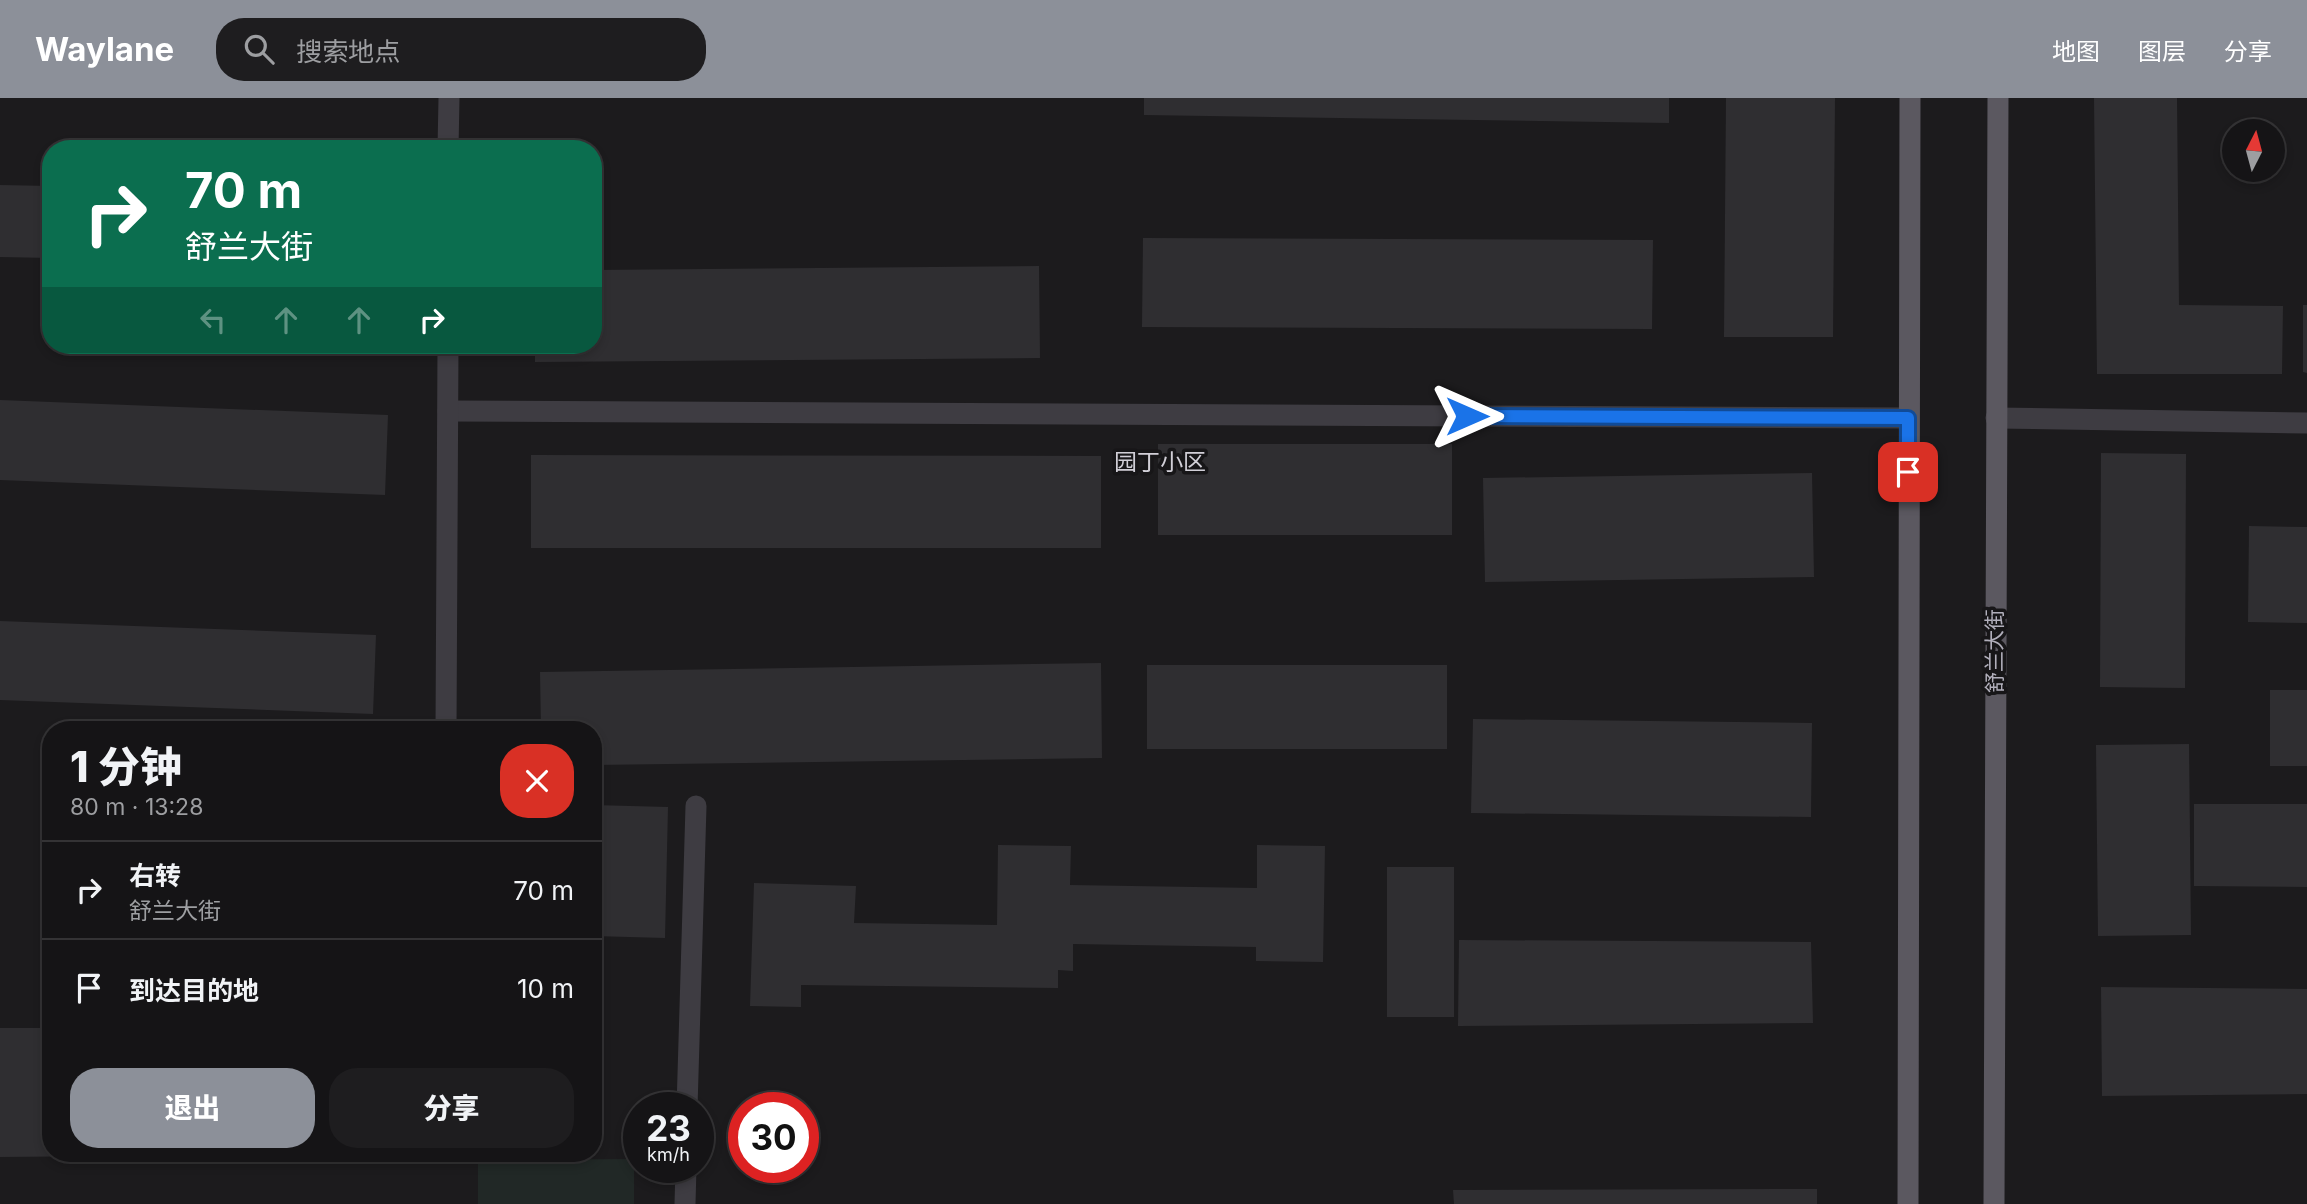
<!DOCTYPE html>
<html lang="zh">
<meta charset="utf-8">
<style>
:root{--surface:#151416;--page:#1e1d1f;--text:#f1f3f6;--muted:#9d9ea1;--line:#343335;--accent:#8c9099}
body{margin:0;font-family:Inter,"Noto Sans SC",sans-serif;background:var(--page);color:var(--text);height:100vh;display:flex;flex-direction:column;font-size:26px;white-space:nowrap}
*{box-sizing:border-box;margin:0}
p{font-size:23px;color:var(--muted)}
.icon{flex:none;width:38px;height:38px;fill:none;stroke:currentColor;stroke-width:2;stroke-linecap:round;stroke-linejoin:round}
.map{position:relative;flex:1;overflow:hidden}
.sheet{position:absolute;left:42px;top:623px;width:560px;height:441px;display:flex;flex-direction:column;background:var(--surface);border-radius:28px;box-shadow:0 4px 10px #0003,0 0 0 2px var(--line)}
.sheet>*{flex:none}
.guide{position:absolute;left:42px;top:42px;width:560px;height:214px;border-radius:28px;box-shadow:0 4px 10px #0003,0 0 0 2px var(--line);background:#0b6e4f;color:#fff;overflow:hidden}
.needle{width:46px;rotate:6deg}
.buttons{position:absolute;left:2222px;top:21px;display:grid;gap:14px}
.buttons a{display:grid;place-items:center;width:63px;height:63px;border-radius:50%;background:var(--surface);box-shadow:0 4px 10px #0003,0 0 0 2px var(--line);font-size:35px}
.speed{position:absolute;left:623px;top:994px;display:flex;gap:14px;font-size:35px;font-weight:700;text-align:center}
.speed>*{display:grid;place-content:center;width:91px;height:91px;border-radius:50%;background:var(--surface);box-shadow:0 4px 10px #0003,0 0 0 2px var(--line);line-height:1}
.speed small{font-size:18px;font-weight:400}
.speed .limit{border:10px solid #d22;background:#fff;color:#111}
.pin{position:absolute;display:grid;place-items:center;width:60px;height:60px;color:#fff;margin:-30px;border-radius:14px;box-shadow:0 4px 10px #0006}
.me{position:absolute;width:77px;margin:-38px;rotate:90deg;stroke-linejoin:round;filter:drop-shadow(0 0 5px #0008)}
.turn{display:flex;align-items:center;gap:24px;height:147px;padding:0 28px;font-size:32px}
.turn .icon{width:91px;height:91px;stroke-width:2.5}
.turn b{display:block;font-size:49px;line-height:60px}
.lanes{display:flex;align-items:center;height:66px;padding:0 28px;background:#0003;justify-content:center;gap:35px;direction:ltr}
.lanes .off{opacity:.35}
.round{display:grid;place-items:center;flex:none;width:74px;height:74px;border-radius:28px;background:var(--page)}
.overview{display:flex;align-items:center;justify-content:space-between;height:119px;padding:0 28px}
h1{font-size:42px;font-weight:800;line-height:52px}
.cta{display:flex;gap:14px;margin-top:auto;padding:14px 28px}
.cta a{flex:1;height:80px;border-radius:28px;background:var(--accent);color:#fff;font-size:28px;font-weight:800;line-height:80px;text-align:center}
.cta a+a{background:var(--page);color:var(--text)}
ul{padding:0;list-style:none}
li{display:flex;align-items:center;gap:21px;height:98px;padding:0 28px;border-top:2px solid var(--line)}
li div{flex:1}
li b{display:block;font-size:26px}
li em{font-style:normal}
header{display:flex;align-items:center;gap:42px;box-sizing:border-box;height:98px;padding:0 35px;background:var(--accent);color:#fff}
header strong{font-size:33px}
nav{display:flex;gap:38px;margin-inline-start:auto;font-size:24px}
.search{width:490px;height:63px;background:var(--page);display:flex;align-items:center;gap:18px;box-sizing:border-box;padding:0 24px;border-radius:28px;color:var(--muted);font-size:26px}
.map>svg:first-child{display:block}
.green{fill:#212826}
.building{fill:#2f2e31}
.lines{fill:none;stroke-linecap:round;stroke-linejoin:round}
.minor{stroke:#3e3c42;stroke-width:21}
.primary{stroke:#5b5860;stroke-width:21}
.route-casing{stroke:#114b97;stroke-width:18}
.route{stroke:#1a73e8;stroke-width:12}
.labels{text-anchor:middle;stroke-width:7;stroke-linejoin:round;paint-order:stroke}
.street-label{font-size:21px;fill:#b1afbb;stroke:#171618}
.neighbourhood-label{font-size:23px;fill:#d1cfd7;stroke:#171618}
</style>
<header>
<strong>Waylane</strong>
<div class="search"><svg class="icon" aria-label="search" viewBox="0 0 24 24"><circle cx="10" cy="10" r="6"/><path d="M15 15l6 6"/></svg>搜索地点</div>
<nav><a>地图</a><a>图层</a><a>分享</a></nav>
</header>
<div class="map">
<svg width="2307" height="1106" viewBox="0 0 2307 1106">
<rect width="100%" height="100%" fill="#1c1b1d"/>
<path class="green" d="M634,1061V1106H478V1062Z"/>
<g class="building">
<path d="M1144,0H1669V25L1144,17Z"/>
<path d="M1726,0H1835L1833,239H1724Z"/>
<path d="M2094,0H2177L2179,207L2283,208L2282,276H2097Z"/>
<path d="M0,87L51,88V160L0,159Z"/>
<path d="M1143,140L1653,142L1652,231L1142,229Z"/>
<path d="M1039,168L1040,260L535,264V247H593V172Z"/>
<path d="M2303,207H2307V275L2303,274Z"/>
<path d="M0,302L388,317L385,397L0,382Z"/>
<rect x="1158" y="346" width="294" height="91"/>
<path d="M2101,355L2186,356L2185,590L2100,589Z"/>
<path d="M531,357L1101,358V450H531Z"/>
<path d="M1812,375L1814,479L1485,484L1483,380Z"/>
<path d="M2249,428L2307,429V525L2248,524Z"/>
<path d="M0,523L376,537L373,616L0,602Z"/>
<path d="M1101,565L1102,660L593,667V632H541L540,574Z"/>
<rect x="1147" y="567" width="300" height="84"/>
<rect x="2270" y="592" width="37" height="76"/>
<path d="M1473,621L1812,625L1811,719L1471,715Z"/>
<path d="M2189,646L2191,837L2098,838L2096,647Z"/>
<path d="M2194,706H2307V789L2194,788Z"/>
<path d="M593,707L668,709L665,840L593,838Z"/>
<path d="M998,747L1071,748L1070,787L1257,790V747L1325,748L1323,864L1256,863V849L1073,846V873L1058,872V890L801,887V909L750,908L754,785L856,788L854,825L997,827Z"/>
<rect x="1387" y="769" width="67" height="150"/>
<path d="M1459,842L1811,844L1813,925L1458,928Z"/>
<path d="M2101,889L2307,891V996L2102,998Z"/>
<path d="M0,930H51V1055H113V1058L0,1059Z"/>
<path d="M1817,1091V1106H1454L1453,1092Z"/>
</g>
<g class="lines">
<g class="minor">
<path d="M448,51L449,0"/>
<path d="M448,313L1908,320"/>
<path d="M1996,320L2307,325"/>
<path d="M446,632L448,247"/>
<path d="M687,1010L696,708"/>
<path d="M685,1106L686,1069"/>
</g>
<g class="primary">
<path d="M1908,1106L1910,0"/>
<path d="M1994,1106L1998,0"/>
</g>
</g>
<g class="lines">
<g class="route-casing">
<path id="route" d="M1467,318L1908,320V374"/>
</g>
<use href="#route" class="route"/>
</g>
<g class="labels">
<g class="street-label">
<text transform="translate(1995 553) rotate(-90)" y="7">舒兰大街</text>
</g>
<g class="neighbourhood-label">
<text x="1160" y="372">园丁小区</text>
</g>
</g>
</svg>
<div class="buttons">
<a><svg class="needle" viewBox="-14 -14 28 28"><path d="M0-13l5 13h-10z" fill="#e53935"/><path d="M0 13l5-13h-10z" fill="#9d9ea1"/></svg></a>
</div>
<div class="speed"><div>23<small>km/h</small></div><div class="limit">30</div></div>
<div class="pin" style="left:1908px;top:374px;background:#d93025"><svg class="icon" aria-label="arrive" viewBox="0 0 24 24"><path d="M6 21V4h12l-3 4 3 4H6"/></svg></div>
<svg class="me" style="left:1467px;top:318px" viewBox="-20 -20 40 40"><path d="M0-17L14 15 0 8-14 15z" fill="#1a73e8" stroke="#fff" stroke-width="4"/></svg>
<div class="guide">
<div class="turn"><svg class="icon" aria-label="right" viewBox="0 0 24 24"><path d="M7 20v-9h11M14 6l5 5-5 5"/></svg><div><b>70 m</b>舒兰大街</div></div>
<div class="lanes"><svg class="icon off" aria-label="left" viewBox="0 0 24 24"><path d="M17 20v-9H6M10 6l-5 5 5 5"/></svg><svg class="icon off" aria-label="ahead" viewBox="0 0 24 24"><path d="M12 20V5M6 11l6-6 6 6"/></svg><svg class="icon off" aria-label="ahead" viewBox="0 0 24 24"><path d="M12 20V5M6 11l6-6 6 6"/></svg><svg class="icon" aria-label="right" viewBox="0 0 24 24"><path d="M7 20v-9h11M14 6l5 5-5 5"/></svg></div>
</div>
<section class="sheet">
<div class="overview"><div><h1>1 分钟</h1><p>80 m · 13:28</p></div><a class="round" style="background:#d93025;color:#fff"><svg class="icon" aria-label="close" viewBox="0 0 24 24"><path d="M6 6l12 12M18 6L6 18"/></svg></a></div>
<ul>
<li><svg class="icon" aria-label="right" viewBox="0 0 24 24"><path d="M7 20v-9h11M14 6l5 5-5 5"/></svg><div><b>右转</b><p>舒兰大街</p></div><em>70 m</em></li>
<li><svg class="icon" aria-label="arrive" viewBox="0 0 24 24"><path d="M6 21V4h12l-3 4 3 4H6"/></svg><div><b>到达目的地</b></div><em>10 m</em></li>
</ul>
<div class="cta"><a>退出</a><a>分享</a></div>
</section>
</div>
